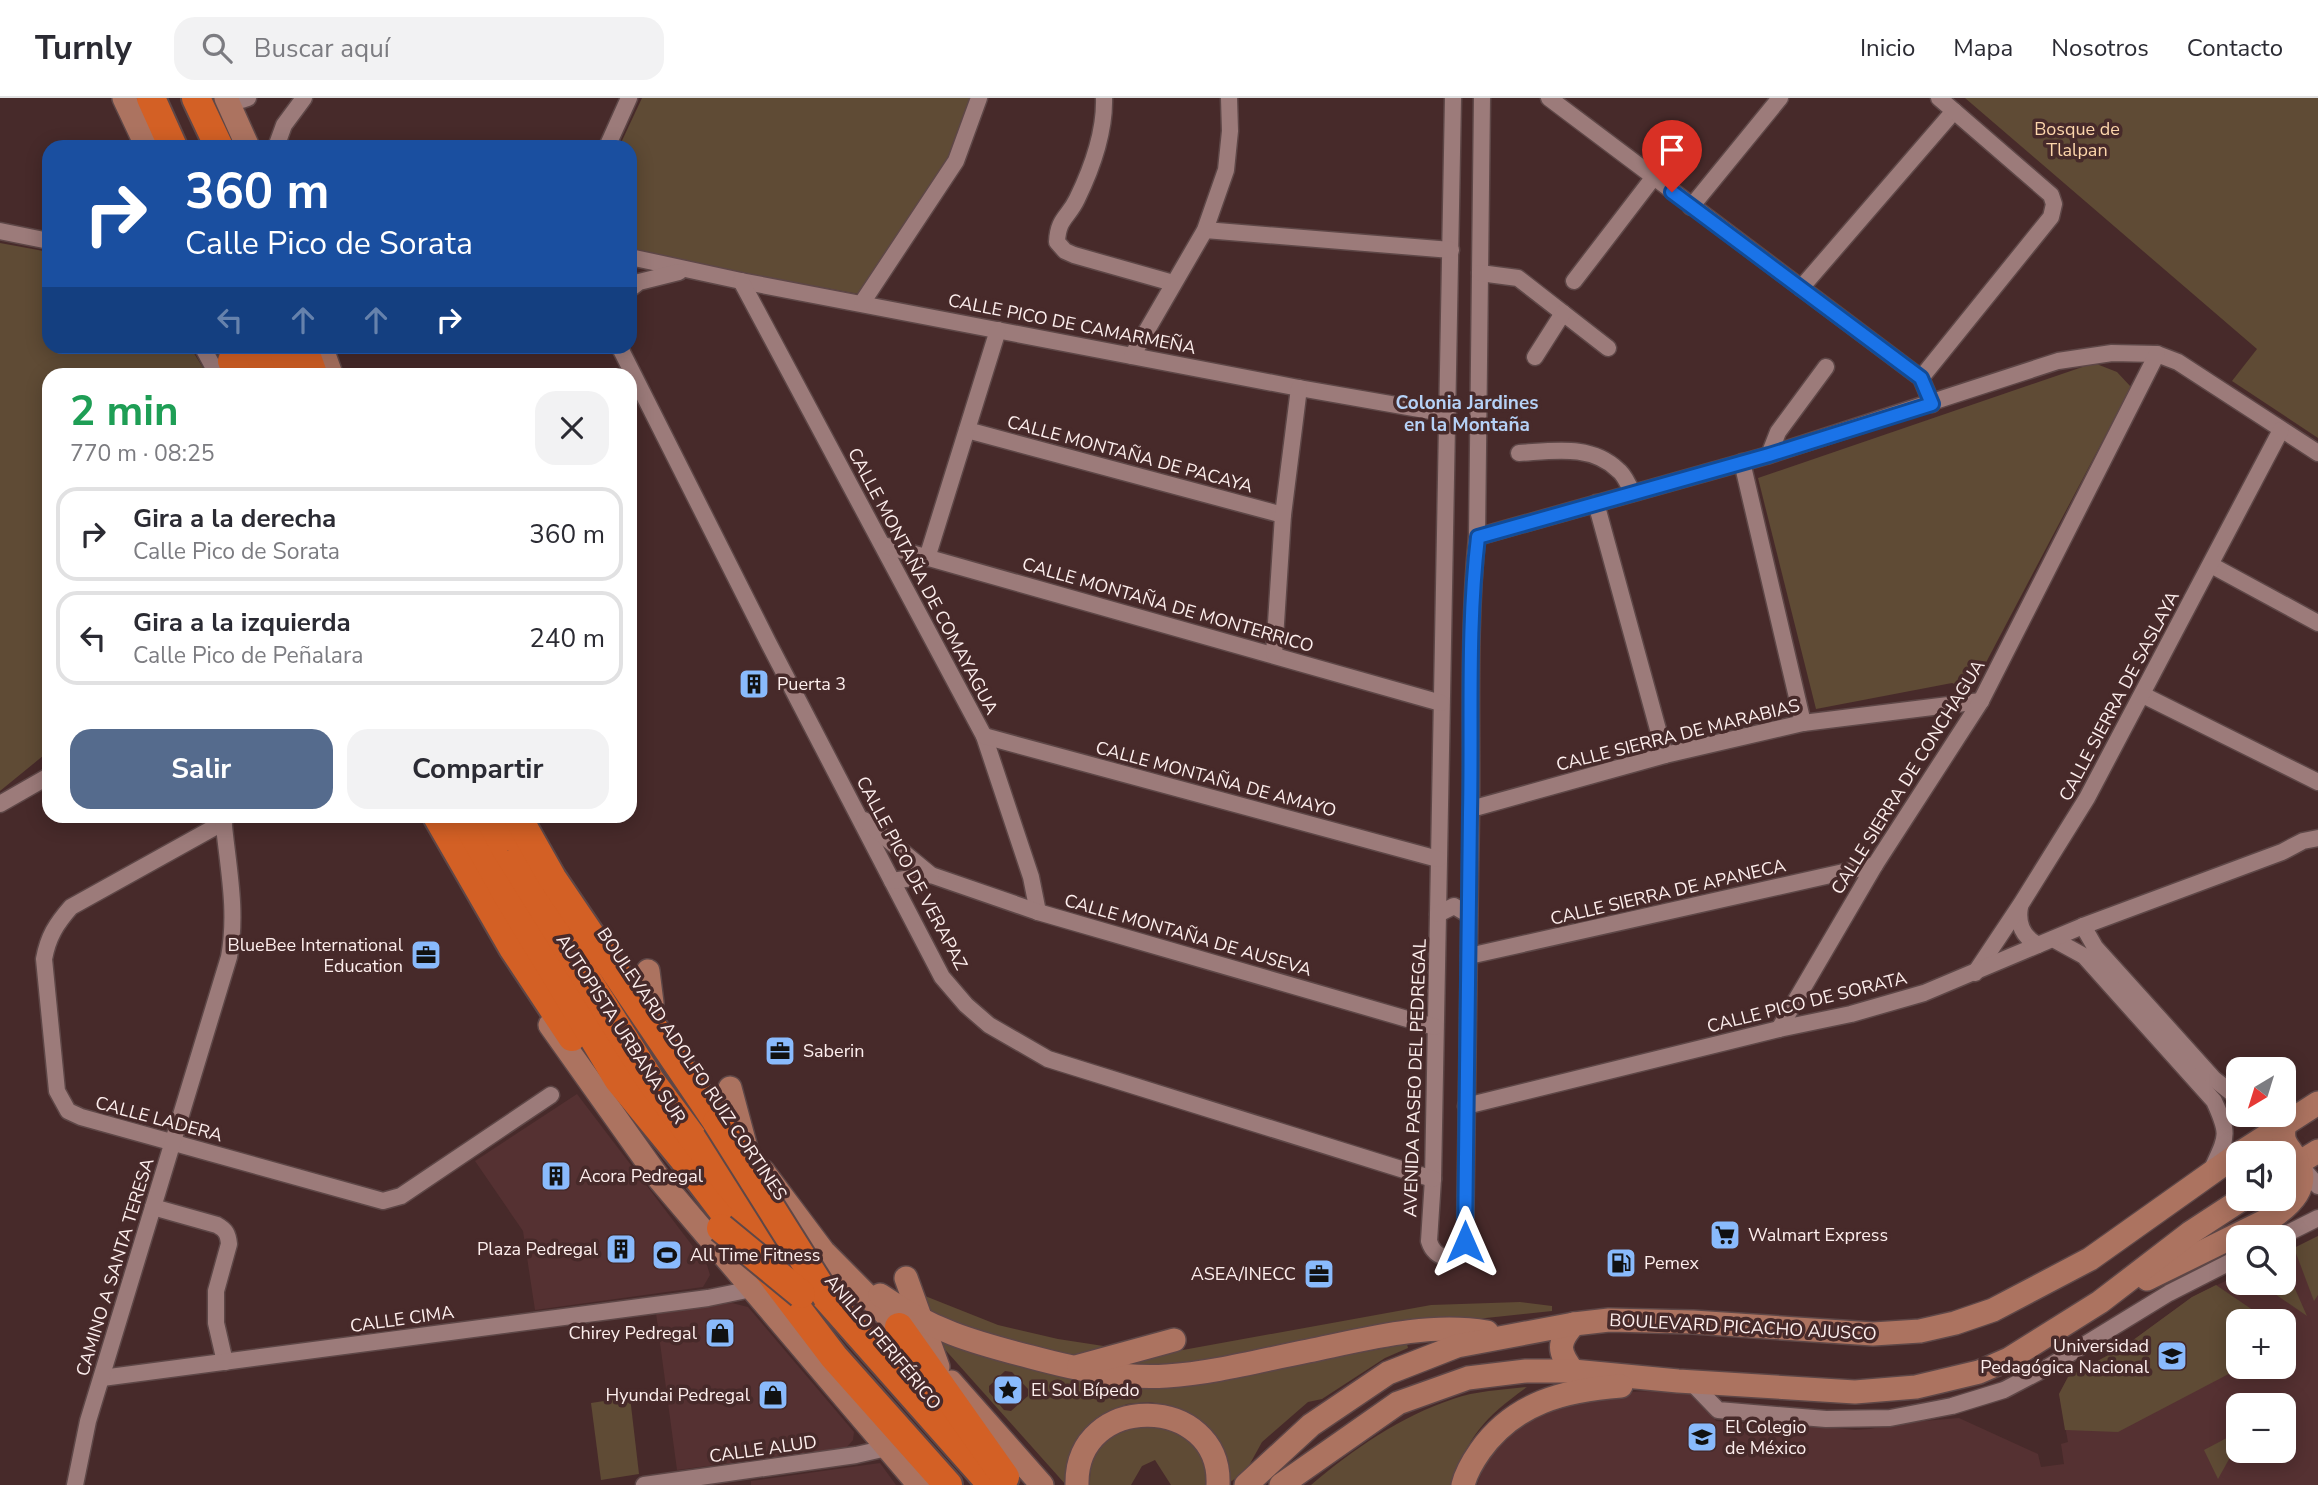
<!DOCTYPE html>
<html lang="es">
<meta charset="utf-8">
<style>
:root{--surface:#fff;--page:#f2f2f3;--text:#2b2b33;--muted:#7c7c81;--line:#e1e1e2;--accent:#556b8d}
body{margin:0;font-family:"Nunito Sans",sans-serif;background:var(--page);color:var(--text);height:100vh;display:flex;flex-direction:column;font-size:26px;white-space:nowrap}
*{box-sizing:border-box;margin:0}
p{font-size:23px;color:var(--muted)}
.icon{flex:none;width:38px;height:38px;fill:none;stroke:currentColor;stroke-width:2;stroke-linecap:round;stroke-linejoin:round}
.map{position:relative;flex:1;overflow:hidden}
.side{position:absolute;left:42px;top:270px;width:595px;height:455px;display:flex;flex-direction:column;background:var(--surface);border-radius:21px;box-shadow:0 4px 18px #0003}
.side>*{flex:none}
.banner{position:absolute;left:42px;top:42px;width:595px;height:214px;border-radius:21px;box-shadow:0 4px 18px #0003;background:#1a4fa0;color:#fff;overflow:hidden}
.needle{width:46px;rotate:218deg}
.tools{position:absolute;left:2226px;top:959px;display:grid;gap:14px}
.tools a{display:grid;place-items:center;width:70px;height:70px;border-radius:14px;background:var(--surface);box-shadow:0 4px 18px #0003;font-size:35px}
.pin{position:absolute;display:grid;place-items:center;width:60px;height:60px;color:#fff;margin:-72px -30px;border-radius:50% 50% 50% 0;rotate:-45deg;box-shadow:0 0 7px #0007}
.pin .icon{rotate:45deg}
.me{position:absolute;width:77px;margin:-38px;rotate:0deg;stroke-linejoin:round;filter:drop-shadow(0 0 5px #0008)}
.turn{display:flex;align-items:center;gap:24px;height:147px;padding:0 28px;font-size:32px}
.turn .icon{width:91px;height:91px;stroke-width:2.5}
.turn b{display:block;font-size:49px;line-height:60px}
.lanes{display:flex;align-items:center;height:66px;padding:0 28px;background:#0003;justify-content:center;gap:35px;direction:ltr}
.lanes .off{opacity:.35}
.round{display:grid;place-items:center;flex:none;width:74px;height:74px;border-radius:21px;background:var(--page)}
.summary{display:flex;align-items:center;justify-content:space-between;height:119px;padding:0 28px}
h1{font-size:42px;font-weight:700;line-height:52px;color:#1e9e55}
.button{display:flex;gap:14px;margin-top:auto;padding:14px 28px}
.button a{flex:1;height:80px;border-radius:21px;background:var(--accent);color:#fff;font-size:28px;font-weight:700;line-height:80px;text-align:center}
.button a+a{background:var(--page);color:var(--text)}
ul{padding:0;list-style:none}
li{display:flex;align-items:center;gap:21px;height:94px;margin:0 14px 10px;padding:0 14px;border:4px solid var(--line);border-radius:21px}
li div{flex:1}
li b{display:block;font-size:26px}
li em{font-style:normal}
header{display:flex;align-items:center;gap:42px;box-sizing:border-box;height:98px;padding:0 35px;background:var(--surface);border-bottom:2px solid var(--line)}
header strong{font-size:33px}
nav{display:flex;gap:38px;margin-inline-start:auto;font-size:24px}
.search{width:490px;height:63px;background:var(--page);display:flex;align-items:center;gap:18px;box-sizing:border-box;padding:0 24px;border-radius:21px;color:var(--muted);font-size:26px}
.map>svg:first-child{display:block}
.built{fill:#553132;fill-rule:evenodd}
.green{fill:#5f4b35;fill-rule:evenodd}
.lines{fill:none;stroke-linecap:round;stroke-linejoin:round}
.street-casing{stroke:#5e4747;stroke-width:19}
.secondary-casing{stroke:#5e4747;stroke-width:26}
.highway-casing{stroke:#5e4747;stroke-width:32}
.street{stroke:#9c7b7a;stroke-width:16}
.secondary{stroke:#ac7360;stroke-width:23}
.highway{stroke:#d36025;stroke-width:28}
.highway-bridge-casing{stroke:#5e4747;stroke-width:32;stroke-linecap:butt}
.highway-bridge{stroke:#d36025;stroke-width:28}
.route-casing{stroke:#114b97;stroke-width:18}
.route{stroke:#1a73e8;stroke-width:12}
.labels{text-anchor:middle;stroke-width:7;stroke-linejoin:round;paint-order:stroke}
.park-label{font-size:18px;fill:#fcd5ab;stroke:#472a2a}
.street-label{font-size:18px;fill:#fdeeed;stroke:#472a2a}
.poi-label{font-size:18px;fill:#fdeeed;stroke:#472a2a;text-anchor:start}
.neighbourhood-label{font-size:19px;font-weight:bold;fill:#b5d1f6;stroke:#472a2a}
</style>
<header>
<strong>Turnly</strong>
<div class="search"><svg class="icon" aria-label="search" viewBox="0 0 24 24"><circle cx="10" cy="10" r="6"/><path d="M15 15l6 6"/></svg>Buscar aquí</div>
<nav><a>Inicio</a><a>Mapa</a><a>Nosotros</a><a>Contacto</a></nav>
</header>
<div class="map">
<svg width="2318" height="1387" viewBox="0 0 2318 1387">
<rect width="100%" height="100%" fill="#472a2a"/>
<g class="built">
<path d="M577,996L707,1167L710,1177L703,1189L535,1212L523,1133L475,1063Z"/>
<path d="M2318,1138V1387H1477L1487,1360L1512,1332L1529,1323L1559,1310L1604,1295L1652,1293L1701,1296L1716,1323L1784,1330L1788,1325L1855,1332L1870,1331L1900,1325L1959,1320L2038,1356L2041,1369L2064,1366L2061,1346L2068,1344L2059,1296L2068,1279L2125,1248L2192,1199L2238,1177V1185H2284V1155ZM2238,1223H2284V1269H2238ZM2238,1307H2284V1353H2238Z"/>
<path d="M732,1205L748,1209L854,1334L853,1342L846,1350L677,1372L656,1215Z"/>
<path d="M880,1365L896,1387H751V1383Z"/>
</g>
<g class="green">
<path d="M642,0H970L948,59L859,196L630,155V49H619Z"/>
<path d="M1965,0H2318V340L2232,283L2257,251Z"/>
<path d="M0,145L49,154V248L190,249L207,276H49V653L0,693Z"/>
<path d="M2094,265L2117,274L2131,289L1971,593L1952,585L1816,611L1758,380Z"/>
<path d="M2318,1138V1197L2314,1203L2294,1150Z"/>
<path d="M2284,1166L2307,1218L2259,1185H2284Z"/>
<path d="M2216,1187L2269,1223H2238V1269H2242L2118,1334L2065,1332L2059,1296L2068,1279L2125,1248L2192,1199Z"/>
<path d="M915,1194L998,1227L1058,1241L1123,1251L1076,1263L965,1230L920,1212Z"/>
<path d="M1520,1204L1552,1208V1213L1401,1229L1178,1269L1095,1268L1431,1207Z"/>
<path d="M932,1237L1201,1284L1407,1246L1408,1250L1385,1260L1322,1301L1308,1304L1262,1344L1246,1373L1226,1387L1194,1320L1172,1308L1149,1304L1127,1306L1107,1314L1090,1328L1069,1387H1066ZM1005,1273L1012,1274L1028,1291V1298L1011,1313L1004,1312L989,1294V1288Z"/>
<path d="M1527,1289C1484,1320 1469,1337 1451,1387H1311C1352,1352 1401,1318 1453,1301C1476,1293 1502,1292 1527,1289Z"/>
<path d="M630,1299L639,1376L601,1382L591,1305Z"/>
<path d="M1133,1322L1187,1335L1207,1365L1208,1387H1171L1155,1362L1142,1368L1131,1387H1090C1090,1345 1103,1345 1133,1322Z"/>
<path d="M2238,1334V1345L2218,1381L2204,1352Z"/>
</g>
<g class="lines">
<g class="street-casing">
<g id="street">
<path d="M232,0L242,2L248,0"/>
<path d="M1104,0C1105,34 1092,70 1077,101C1068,120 1058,120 1057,144L1065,153L1074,157L1173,185"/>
<path d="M1453,0L1438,816L1433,1081L1429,1143C1435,1163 1457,1165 1465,1144C1466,1001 1469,858 1471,715C1472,623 1468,531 1477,439L1482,0"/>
<path d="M1549,0L1921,280L1932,306"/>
<path d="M276,49L284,27L304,0"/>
<path d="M607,49L629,0"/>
<path d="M1691,109L1780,0"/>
<path d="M1205,132L1451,152"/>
<path d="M0,133L49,143"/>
<path d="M630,159L741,183L1299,290L1448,316"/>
<path d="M1480,175L1518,180L1608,250"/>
<path d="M741,183L984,638L1031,779L1038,814"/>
<path d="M1574,183L1653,80"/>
<path d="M1801,190L1954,13"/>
<path d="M630,191L639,184L679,174"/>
<path d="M862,205L956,63L979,0"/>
<path d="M202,248L217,276"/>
<path d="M619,248L768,544L892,783L942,879L966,907L989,927L1048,961L1433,1081"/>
<path d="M1132,258L1205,132L1226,72L1230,33L1229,0"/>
<path d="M1535,259L1563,215"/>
<path d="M1921,280L2051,119L2054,106L2051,97L1939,0"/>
<path d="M967,332L1283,417"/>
<path d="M1519,355C1554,353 1591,346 1618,372C1625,377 1628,387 1633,395"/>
<path d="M1769,357L1778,334L1826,269"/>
<path d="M1742,364L1803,625"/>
<path d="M1596,405L1665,657"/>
<path d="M1477,439L1769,357L2058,263L2112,255L2157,256L2178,264L2318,355"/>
<path d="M883,447L1441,605"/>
<path d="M927,460L998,232"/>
<path d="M2211,467L2318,525"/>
<path d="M1274,556L1283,417L1299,290"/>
<path d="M2143,597L2318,684"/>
<path d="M984,638L1438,761"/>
<path d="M0,706L49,678"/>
<path d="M1471,711L1665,657L1803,625L1981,603"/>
<path d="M864,722L931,777L1038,814L1435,929"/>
<path d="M224,724L71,809C56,826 48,839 44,861L57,993L68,1013L81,1019L383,1103L401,1098L551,997"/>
<path d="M892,783L931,777"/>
<path d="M2020,809C2017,826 2023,839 2038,847"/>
<path d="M1438,816L1454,808L1469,817"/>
<path d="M2083,828L2095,849L2214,981L2238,1000"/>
<path d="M2053,841L2084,858L2214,1003C2230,1038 2227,1038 2211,1073"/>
<path d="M1469,858L1875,767"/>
<path d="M1975,875L2021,806L2087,700L2281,332"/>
<path d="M1779,931L1875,767L1981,603L2157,256"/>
<path d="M1466,1008L1779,931L1851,916L1924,895L2083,828L2282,754L2303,743L2318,740"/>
<path d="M2267,1017L2285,1025"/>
<path d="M2299,1066L2318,1088"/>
<path d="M153,1109L217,1127C226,1132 228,1136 229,1146L216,1193V1225L225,1264"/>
<path d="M2280,1139L2318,1120"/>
<path d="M102,1280L708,1200L752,1191"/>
<path d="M1691,1284L1718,1312L1826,1321L1890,1320L1952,1308L2004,1292L2048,1269L2169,1195L2238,1160"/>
<path d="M75,1387L88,1323L229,859C238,811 227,765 223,718"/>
<path d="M644,1387L856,1357L887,1350"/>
</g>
</g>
<g class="secondary-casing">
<g id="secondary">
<path d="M124,0L147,49"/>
<path d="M226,0L248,49"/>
<path d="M321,248L331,276"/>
<path d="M648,873L652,905"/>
<path d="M550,927L660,1082L919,1387"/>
<path d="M730,990L746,1050"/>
<path d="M2240,1055L2318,1005"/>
<path d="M763,1073L823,1153L911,1242"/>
<path d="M2284,1074L2318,1053"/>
<path d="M906,1180L938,1269"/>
<path d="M2147,1181L2273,1119C2291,1106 2310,1089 2298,1065C2290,1047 2280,1048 2285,1025"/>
<path d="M880,1197C931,1232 972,1244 1031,1259C1076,1271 1120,1281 1167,1278C1214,1275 1262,1262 1308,1253C1366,1241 1428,1224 1487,1234"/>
<path d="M1079,1268L1174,1242"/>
<path d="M1573,1273C1558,1253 1557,1245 1574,1226"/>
<path d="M951,1284L1042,1387"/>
<path d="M1077,1387C1075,1292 1222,1296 1218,1387"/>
<path d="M1246,1387L1311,1327L1388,1275L1457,1248L1574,1226L1609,1222L1693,1224L1873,1236L1920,1233L1955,1225L1993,1212L2090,1161L2238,1056"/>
<path d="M1281,1387L1398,1305L1468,1280L1526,1273H1573L1678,1283L1855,1294L1916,1289L1979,1274L2009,1261L2100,1204L2190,1135L2242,1101"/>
<path d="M1463,1387C1466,1375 1473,1363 1480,1353C1514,1305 1564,1292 1621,1288"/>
</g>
</g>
<g class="highway-casing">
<g id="highway">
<path d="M151,0L173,49"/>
<path d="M196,0L219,49"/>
<path d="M253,248L263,276"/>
<path d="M282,248L291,276"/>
<path d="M303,248L313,276"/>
<path d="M232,263L238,276"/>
<path d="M437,718L513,850L572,939"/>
<path d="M463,718L505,793L618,981L682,1059L834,1259L948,1387"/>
<path d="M488,718L507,753L650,982L713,1067L770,1136L992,1387"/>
<path d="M517,718L552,780L717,1024"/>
<path d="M899,1229L1005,1379"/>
</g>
</g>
<use href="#street" class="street"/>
<use href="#secondary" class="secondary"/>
<use href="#highway" class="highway"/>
<g class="highway-bridge-casing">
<g id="highway-bridge">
<path d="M717,1024L827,1199"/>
<path d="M721,1130L801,1196"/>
</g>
</g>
<use href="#highway-bridge" class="highway-bridge"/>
</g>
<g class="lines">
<g class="route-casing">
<path id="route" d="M1465,1144C1466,1001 1469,858 1470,715C1472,623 1467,531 1478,439L1769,357L1932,306L1921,280L1672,94"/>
</g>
<use href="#route" class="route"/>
</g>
<defs>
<g id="building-square" transform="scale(1.575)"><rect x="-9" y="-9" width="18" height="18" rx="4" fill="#89bafc" stroke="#472a2a"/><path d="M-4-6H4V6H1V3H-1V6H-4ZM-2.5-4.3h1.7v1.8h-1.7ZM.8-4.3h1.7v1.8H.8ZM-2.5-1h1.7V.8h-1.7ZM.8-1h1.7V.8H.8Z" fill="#111"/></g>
<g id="office-square" transform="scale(1.575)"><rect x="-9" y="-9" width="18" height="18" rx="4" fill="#89bafc" stroke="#472a2a"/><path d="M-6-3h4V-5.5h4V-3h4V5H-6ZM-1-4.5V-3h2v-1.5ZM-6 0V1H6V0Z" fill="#111"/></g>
<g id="supermarket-square" transform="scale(1.575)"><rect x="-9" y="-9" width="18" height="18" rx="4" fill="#89bafc" stroke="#472a2a"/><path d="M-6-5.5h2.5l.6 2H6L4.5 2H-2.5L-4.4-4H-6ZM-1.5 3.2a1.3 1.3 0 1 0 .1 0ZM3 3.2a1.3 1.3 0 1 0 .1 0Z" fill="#111"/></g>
<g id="stadium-square" transform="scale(1.575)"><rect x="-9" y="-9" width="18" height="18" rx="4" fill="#89bafc" stroke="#472a2a"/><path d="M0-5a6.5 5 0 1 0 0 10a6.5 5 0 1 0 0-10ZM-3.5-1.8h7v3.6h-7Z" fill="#111"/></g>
<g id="fuel-square" transform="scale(1.575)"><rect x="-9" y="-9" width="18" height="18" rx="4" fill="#89bafc" stroke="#472a2a"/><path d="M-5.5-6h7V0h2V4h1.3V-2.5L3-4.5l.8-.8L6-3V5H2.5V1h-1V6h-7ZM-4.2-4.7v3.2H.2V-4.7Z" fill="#111"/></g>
<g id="shop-square" transform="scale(1.575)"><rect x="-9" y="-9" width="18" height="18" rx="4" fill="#89bafc" stroke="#472a2a"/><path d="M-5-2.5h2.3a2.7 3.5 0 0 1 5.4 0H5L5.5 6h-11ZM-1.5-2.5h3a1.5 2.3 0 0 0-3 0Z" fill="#111"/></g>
<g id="university-square" transform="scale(1.575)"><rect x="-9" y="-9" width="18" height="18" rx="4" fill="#89bafc" stroke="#472a2a"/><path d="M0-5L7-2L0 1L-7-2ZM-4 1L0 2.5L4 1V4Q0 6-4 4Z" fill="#111"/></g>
<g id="sight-square" transform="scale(1.575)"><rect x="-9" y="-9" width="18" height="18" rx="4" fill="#89bafc" stroke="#472a2a"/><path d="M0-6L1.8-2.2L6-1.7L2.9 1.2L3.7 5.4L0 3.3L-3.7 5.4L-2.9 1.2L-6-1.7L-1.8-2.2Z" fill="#111"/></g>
</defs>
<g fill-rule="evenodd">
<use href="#building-square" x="754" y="586"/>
<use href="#office-square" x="426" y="857"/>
<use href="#office-square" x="780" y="953"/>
<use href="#building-square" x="556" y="1078"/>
<use href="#supermarket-square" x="1725" y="1137"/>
<use href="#building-square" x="621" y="1151"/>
<use href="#stadium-square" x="667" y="1157"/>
<use href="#fuel-square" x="1621" y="1165"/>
<use href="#office-square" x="1319" y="1176"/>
<use href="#shop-square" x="720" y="1235"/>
<use href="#university-square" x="2172" y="1258"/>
<use href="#sight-square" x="1008" y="1292"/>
<use href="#shop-square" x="773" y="1297"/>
<use href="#university-square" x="1702" y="1339"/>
</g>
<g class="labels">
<g class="park-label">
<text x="2077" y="37">Bosque de<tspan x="2077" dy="21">Tlalpan</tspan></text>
</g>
<g class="street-label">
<text transform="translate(1072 226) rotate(11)" y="6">CALLE PICO DE CAMARMEÑA</text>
<text transform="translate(1130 356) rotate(15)" y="6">CALLE MONTAÑA DE PACAYA</text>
<text transform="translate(923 483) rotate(62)" y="6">CALLE MONTAÑA DE COMAYAGUA</text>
<text transform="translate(1168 507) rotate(16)" y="6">CALLE MONTAÑA DE MONTERRICO</text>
<text transform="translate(2119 598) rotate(-62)" y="6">CALLE SIERRA DE SASLAYA</text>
<text transform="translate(1678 637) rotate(-14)" y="6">CALLE SIERRA DE MARABIAS</text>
<text transform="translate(1908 679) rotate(-58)" y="6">CALLE SIERRA DE CONCHAGUA</text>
<text transform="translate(1216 681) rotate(15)" y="6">CALLE MONTAÑA DE AMAYO</text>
<text transform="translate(912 775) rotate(62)" y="6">CALLE PICO DE VERAPAZ</text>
<text transform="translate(1668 794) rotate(-13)" y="6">CALLE SIERRA DE APANECA</text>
<text transform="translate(1188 837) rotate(16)" y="6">CALLE MONTAÑA DE AUSEVA</text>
<text transform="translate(1807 904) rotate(-14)" y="6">CALLE PICO DE SORATA</text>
<text transform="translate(621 931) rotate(57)" y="6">AUTOPISTA URBANA SUR</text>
<text transform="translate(692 966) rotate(56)" y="6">BOULEVARD ADOLFO RUIZ CORTINES</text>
<text transform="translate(1415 980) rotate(-88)" y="6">AVENIDA PASEO DEL PEDREGAL</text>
<text transform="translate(159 1021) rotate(15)" y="6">CALLE LADERA</text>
<text transform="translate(115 1169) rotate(-73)" y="6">CAMINO A SANTA TERESA</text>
<text transform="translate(402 1221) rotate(-8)" y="6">CALLE CIMA</text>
<text transform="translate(1743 1229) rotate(3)" y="6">BOULEVARD PICACHO AJUSCO</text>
<text transform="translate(883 1244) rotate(50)" y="6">ANILLO PERIFÉRICO</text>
<text transform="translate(763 1351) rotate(-8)" y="6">CALLE ALUD</text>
</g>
<g class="poi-label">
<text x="777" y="592">Puerta 3</text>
<text x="403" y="853" text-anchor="end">BlueBee International<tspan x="403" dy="21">Education</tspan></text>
<text x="803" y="959">Saberin</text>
<text x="579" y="1084">Acora Pedregal</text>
<text x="1748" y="1143">Walmart Express</text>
<text x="598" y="1157" text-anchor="end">Plaza Pedregal</text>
<text x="690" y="1163">All Time Fitness</text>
<text x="1644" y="1171">Pemex</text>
<text x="1296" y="1182" text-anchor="end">ASEA/INECC</text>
<text x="697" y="1241" text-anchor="end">Chirey Pedregal</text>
<text x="2149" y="1254" text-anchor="end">Universidad<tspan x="2149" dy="21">Pedagógica Nacional</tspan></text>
<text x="1031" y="1298">El Sol Bípedo</text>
<text x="750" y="1303" text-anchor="end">Hyundai Pedregal</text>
<text x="1725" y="1335">El Colegio<tspan x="1725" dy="21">de México</tspan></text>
</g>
<g class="neighbourhood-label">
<text x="1467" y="311">Colonia Jardines<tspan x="1467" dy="22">en la Montaña</tspan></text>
</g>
</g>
</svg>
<div class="tools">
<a><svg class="needle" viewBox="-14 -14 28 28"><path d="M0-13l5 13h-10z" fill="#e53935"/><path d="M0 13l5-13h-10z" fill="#7c7c81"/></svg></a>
<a><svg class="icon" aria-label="sound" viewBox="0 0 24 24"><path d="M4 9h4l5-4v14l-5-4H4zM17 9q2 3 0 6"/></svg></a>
<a><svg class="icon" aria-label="search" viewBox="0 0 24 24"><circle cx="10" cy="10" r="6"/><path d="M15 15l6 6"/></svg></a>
<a>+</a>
<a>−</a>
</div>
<div class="pin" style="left:1672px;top:94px;background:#d93025"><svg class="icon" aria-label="arrive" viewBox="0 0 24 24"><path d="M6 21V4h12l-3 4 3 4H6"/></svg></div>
<svg class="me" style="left:1465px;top:1144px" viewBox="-20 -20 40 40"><path d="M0-17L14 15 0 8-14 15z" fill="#1a73e8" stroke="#fff" stroke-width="4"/></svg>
<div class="banner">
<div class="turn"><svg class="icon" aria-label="right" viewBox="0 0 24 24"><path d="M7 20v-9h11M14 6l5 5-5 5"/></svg><div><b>360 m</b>Calle Pico de Sorata</div></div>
<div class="lanes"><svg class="icon off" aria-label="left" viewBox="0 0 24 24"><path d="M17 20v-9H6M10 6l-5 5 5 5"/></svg><svg class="icon off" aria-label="ahead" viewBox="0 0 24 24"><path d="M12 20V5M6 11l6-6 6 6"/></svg><svg class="icon off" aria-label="ahead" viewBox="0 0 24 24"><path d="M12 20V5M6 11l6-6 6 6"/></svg><svg class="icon" aria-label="right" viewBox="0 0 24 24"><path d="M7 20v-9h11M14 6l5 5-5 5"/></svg></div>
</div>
<section class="side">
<div class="summary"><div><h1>2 min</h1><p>770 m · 08:25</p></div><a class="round"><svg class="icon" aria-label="close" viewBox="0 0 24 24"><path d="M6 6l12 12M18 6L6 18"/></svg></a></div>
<ul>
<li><svg class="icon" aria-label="right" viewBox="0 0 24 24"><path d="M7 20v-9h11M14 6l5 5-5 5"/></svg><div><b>Gira a la derecha</b><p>Calle Pico de Sorata</p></div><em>360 m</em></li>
<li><svg class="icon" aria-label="left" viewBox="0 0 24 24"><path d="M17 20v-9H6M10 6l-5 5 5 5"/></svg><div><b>Gira a la izquierda</b><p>Calle Pico de Peñalara</p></div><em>240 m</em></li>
</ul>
<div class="button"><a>Salir</a><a>Compartir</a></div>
</section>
</div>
